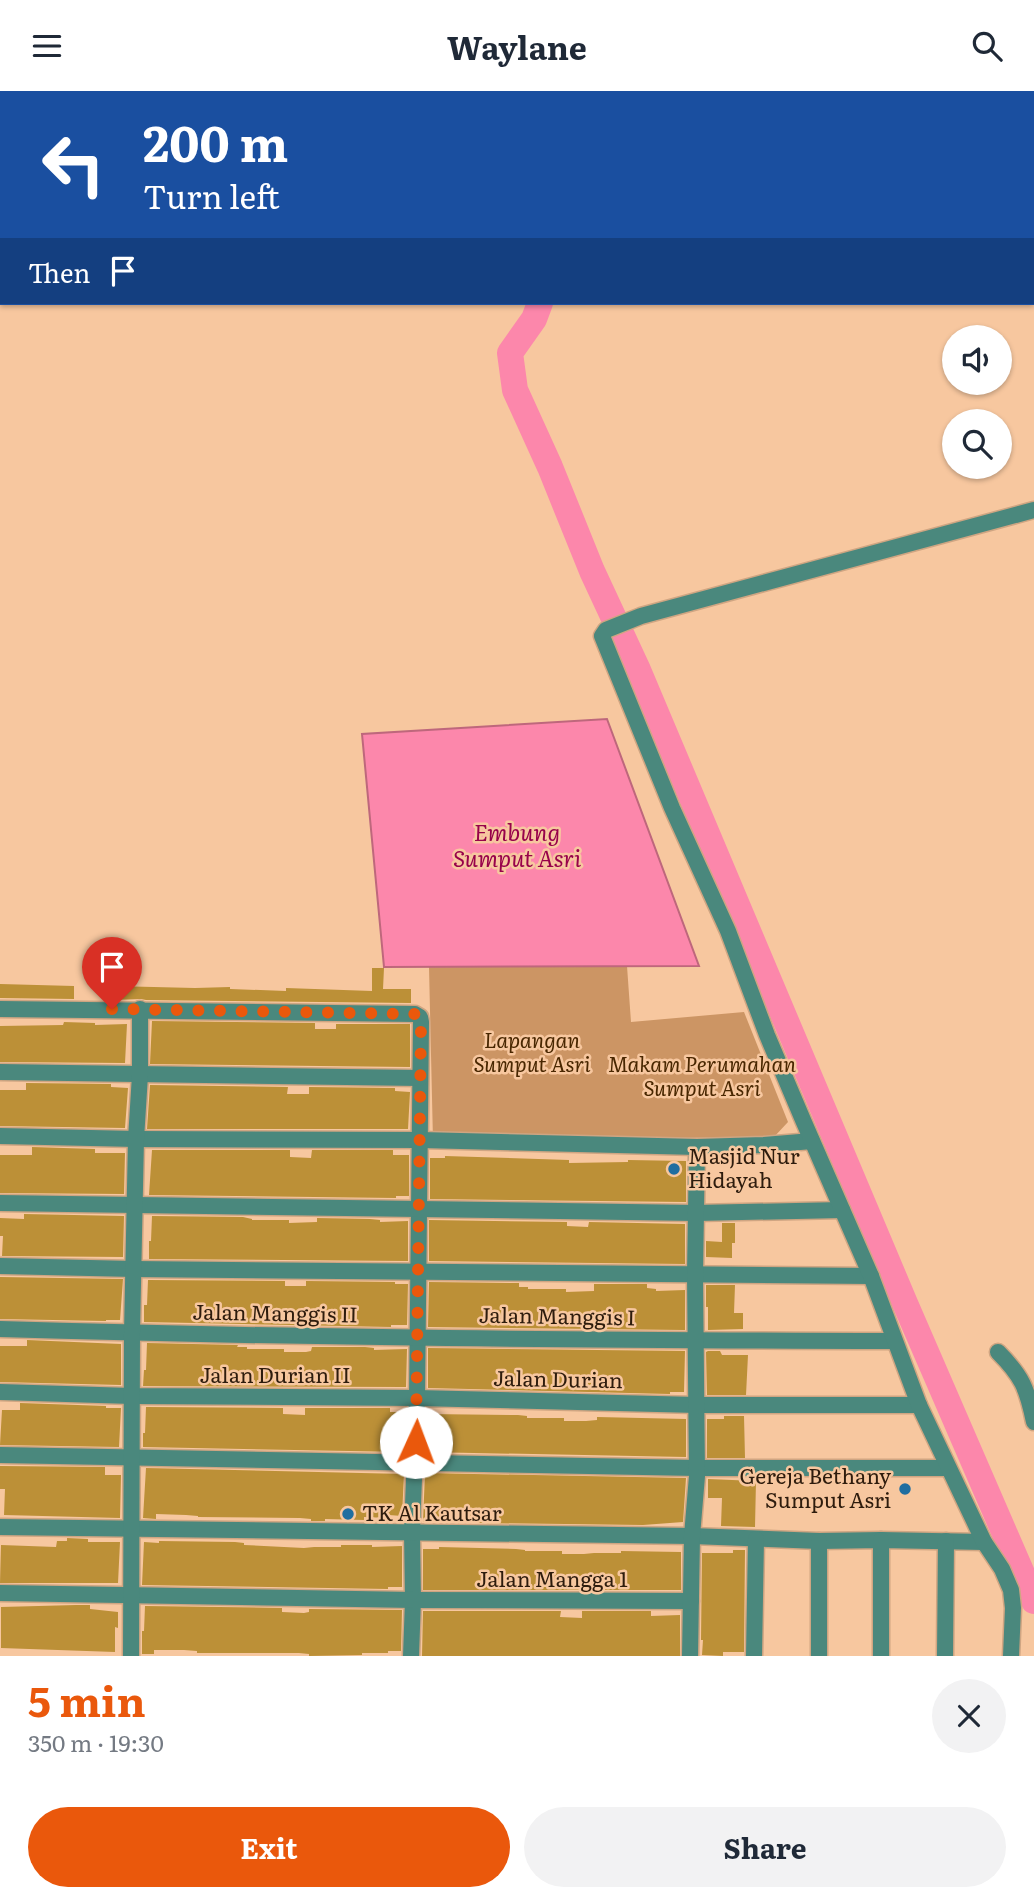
<!DOCTYPE html>
<html lang="en">
<head>
<meta charset="utf-8">
<style>
	:root { --surface:#fff; --page:#f2f2f3; --text:#1f2937; --muted:#747a83; --accent:#ea580c }
	body { margin:0; font-family:Literata,serif; background:var(--page); color:var(--text); height:100vh; display:flex; flex-direction:column; font-size:26px; white-space:nowrap }
	* { box-sizing:border-box; margin:0 }
	p { font-size:23px; color:var(--muted) }
	.icon { flex:none; width:38px; height:38px; fill:none; stroke:currentColor; stroke-width:2; stroke-linecap:round; stroke-linejoin:round }
	.map { position:relative; height:1565px; overflow:hidden }
	.drawer { display:flex; flex-direction:column; background:var(--surface); flex:1 }
	.drawer>* { flex:none }
	.guide { position:absolute; left:0px; top:0px; width:1034px; height:214px; box-shadow:0 2px 5px #0004; background:#1a4fa0; color:#fff; overflow:hidden }
	.controls { position:absolute; left:942px; top:234px; display:grid; gap:14px }
	.controls a { display:grid; place-items:center; width:70px; height:70px; border-radius:50%; background:var(--surface); box-shadow:0 2px 5px #0004; font-size:35px }
	.pin { position:absolute; display:grid; place-items:center; width:60px; height:60px; color:#fff; margin:-72px -30px; border-radius:50% 50% 50% 0; rotate:-45deg; box-shadow:0 0 7px #0007 }
	.pin .icon { rotate:45deg }
	.me { position:absolute; width:77px; margin:-38px; rotate:2deg; stroke-linejoin:round; filter:drop-shadow(0 0 5px #0008) }
	.turn { display:flex; align-items:center; gap:24px; height:147px; padding:0 28px; font-size:32px }
	.turn .icon { width:91px; height:91px; stroke-width:2.5 }
	.turn b { display:block; font-size:49px; line-height:60px }
	.then { display:flex; align-items:center; height:66px; padding:0 28px; background:#0003; gap:14px; font-size:26px }
	.round { display:grid; place-items:center; flex:none; width:74px; height:74px; border-radius:37px; background:var(--page) }
	.headline { display:flex; align-items:center; justify-content:space-between; height:119px; padding:0 28px }
	h1 { font-size:42px; font-weight:700; line-height:52px; color:var(--accent) }
	.primary-button { display:flex; gap:14px; margin-top:auto; padding:14px 28px }
	.primary-button a { flex:1; height:80px; border-radius:42px; background:var(--accent); color:#fff; font-size:28px; font-weight:700; line-height:80px; text-align:center }
	.primary-button a+a { background:var(--page); color:var(--text) }
	header { display:flex; justify-content:space-between; align-items:center; height:91px; padding:0 28px; background:var(--surface); font-size:32px; font-weight:700 }
	.map>svg:first-child { display:block }
	.green { fill:#cc9564 }
	.water { fill:#fc87ab; stroke:#be677c; stroke-width:2 }
	.lines { fill:none; stroke-linecap:round; stroke-linejoin:round }
	.river { stroke:#fc87ab; stroke-width:26 }
	.building { fill:#bc9037 }
	.minor-casing { stroke:#cfa582; stroke-width:19 }
	.minor { stroke:#4a887d; stroke-width:16 }
	.route { stroke:#ea580c; stroke-width:12; stroke-dasharray:0 21.6 }
	.poi-dot { fill:#206ea0; stroke:#f7c79f; stroke-width:2.5 }
	.labels { text-anchor:middle; stroke-width:5; stroke-linejoin:round; paint-order:stroke }
	.park-label { font-size:21px; font-style:italic; fill:#492701; stroke:#f7c79f }
	.poi-label { font-size:21px; fill:#2e1c0d; stroke:#f7c79f; text-anchor:start }
	.street-label { font-size:21px; fill:#2e1c0d; stroke:#f7c79f }
	.water-label { font-size:23px; font-style:italic; fill:#98024b; stroke:#f7c79f }
</style>
</head>
<body>
<header><svg class="icon" aria-label="menu" viewBox="0 0 24 24"><path d="M4 6h16M4 12h16M4 18h16"/></svg>Waylane<svg class="icon" aria-label="search" viewBox="0 0 24 24"><circle cx="10" cy="10" r="6"/><path d="M15 15l6 6"/></svg></header>
<div class="map">
<svg width="1034" height="1565" viewBox="0 0 1034 1565">
	<rect width="100%" height="100%" fill="#f7c79f"/>
	<!-- green -->
	<polygon class="green" points="627,875 631,931 744,921 788,1031 774,1046 433,1050 429,876"/>
	<!-- water -->
	<polygon class="water" points="607,628 699,875 384,876 362,643"/>
	<g class="lines">
		<!-- river -->
		<g class="river">
			<polyline points="574,0 575,2"/>
			<polyline points="540,212 534,228 510,262 515,299 550,376 592,480 638,579 904,1210 1034,1510"/>
		</g>
	</g>
	<!-- building -->
	<g class="building">
		<polygon points="372,877 384,877 383,898 411,898 411,912 146,909 141,908 112,909 112,895 195,897 230,896 230,898 286,900 286,897 372,900"/>
		<polygon points="0,893 74,895 74,908 0,907"/>
		<polygon points="152,930 315,932 315,938 336,938 336,933 410,933 410,976 150,973"/>
		<polygon points="64,931 95,932 95,934 127,933 125,972 0,971 0,935 63,934"/>
		<polygon points="26,992 111,993 111,996 128,997 125,1037 0,1035 0,999 26,999"/>
		<polygon points="150,994 288,996 287,1003 309,1003 309,996 395,997 395,1000 410,1001 408,1038 147,1038"/>
		<polygon points="32,1056 95,1058 95,1062 125,1062 124,1103 0,1102 0,1064 32,1064"/>
		<polygon points="152,1059 290,1059 290,1066 311,1067 312,1059 393,1059 393,1064 409,1064 409,1105 396,1105 396,1107 149,1104"/>
		<polygon points="445,1065 569,1069 569,1072 628,1071 628,1069 686,1070 686,1111 430,1108 430,1067 445,1067"/>
		<polygon points="24,1123 124,1125 123,1166 2,1165 3,1145 0,1145 0,1127 24,1128"/>
		<polygon points="152,1125 243,1126 252,1128 252,1129 289,1129 289,1132 317,1131 317,1127 370,1128 380,1129 380,1131 408,1130 408,1170 149,1168 149,1150 151,1150"/>
		<polygon points="429,1129 567,1131 567,1135 588,1136 589,1131 685,1133 685,1173 429,1170"/>
		<polygon points="722,1132 735,1132 735,1152 732,1152 732,1167 706,1166 706,1150 722,1151"/>
		<polygon points="0,1186 123,1188 120,1229 106,1229 106,1230 0,1228"/>
		<polygon points="148,1189 285,1190 285,1195 306,1195 306,1190 395,1191 395,1193 408,1193 407,1234 391,1234 391,1236 144,1231 144,1214 147,1214"/>
		<polygon points="429,1191 519,1192 519,1196 528,1196 528,1198 566,1198 566,1201 594,1200 594,1193 647,1193 647,1197 656,1198 656,1200 685,1199 685,1239 428,1236"/>
		<polygon points="706,1194 735,1194 734,1222 743,1222 743,1238 708,1239 708,1216 706,1216"/>
		<polygon points="27,1249 121,1253 121,1294 0,1291 0,1255 27,1255"/>
		<polygon points="147,1252 238,1254 237,1256 247,1256 247,1258 284,1258 284,1261 306,1261 311,1260 312,1256 365,1256 374,1257 374,1259 407,1258 406,1296 143,1295 144,1279 146,1279"/>
		<polygon points="428,1257 685,1260 684,1301 670,1301 670,1303 428,1297"/>
		<polygon points="708,1260 720,1260 722,1264 748,1264 746,1304 707,1304 706,1261"/>
		<polygon points="20,1312 106,1315 106,1317 121,1317 119,1356 0,1354 2,1319 20,1319"/>
		<polygon points="146,1316 283,1317 283,1323 305,1324 305,1317 390,1317 390,1321 406,1321 404,1361 143,1356 143,1342 145,1342"/>
		<polygon points="427,1323 518,1324 527,1325 527,1327 564,1327 564,1330 586,1330 597,1329 597,1326 686,1328 686,1366 425,1361"/>
		<polygon points="724,1325 744,1325 745,1367 707,1367 707,1328 724,1328"/>
		<polygon points="0,1375 105,1376 105,1384 121,1384 120,1427 4,1424 5,1398 0,1398"/>
		<polygon points="146,1377 404,1383 402,1425 389,1424 389,1427 364,1426 364,1429 325,1428 325,1430 311,1430 311,1428 300,1427 198,1426 198,1425 186,1424 156,1423 156,1428 143,1427"/>
		<polygon points="425,1382 686,1387 683,1431 643,1434 478,1432 465,1430 423,1431"/>
		<polygon points="708,1388 756,1390 755,1436 721,1435 722,1407 708,1407"/>
		<polygon points="67,1447 88,1448 88,1451 120,1451 118,1492 0,1492 1,1454 56,1456 57,1450 67,1450"/>
		<polygon points="159,1450 235,1451 244,1452 244,1454 304,1457 314,1456 341,1456 341,1454 372,1454 372,1456 402,1455 402,1496 388,1496 388,1498 142,1494 144,1451 159,1452"/>
		<polygon points="439,1456 516,1458 525,1459 525,1460 562,1460 562,1463 584,1463 594,1462 621,1462 621,1460 681,1461 681,1499 423,1499 423,1458 439,1458"/>
		<polygon points="733,1459 745,1459 744,1561 723,1561 723,1565 702,1564 703,1549 701,1549 702,1462 733,1462"/>
		<polygon points="76,1514 90,1514 90,1518 118,1521 118,1537 115,1536 115,1561 1,1557 1,1516"/>
		<polygon points="145,1515 282,1517 282,1521 304,1522 309,1521 309,1518 402,1519 401,1560 388,1560 388,1562 362,1562 362,1564 309,1565 309,1563 299,1562 197,1562 197,1560 184,1559 154,1559 154,1563 142,1563 142,1540 144,1540"/>
		<polygon points="423,1520 561,1520 560,1526 582,1527 582,1520 651,1520 651,1525 680,1524 680,1565 422,1565"/>
	</g>
	<g class="lines">
		<defs>
			<g id="minor">
				<polyline points="0,918 415,923 420,926 421,931 417,1307 412,1441 413,1509 411,1565"/>
				<polyline points="0,981 420,987"/>
				<polyline points="0,1045 136,1048 421,1049 697,1056 764,1054 812,1050"/>
				<polyline points="0,1112 696,1122 842,1119"/>
				<polyline points="0,1175 134,1178 871,1185"/>
				<path d="M0,1238C298,1247 596,1249 894,1250"/>
				<path d="M998,1261C1022,1285 1027,1297 1034,1331"/>
				<polyline points="0,1301 132,1305 417,1307 697,1314 919,1314"/>
				<polyline points="0,1364 697,1377 948,1377"/>
				<polyline points="0,1436 692,1445 819,1450 881,1449 984,1451"/>
				<polyline points="0,1502 413,1509 691,1510"/>
				<polyline points="131,1565 132,1242 136,1048 140,984 140,918"/>
				<polyline points="690,1565 692,1445 697,1385 695,1184 697,1056"/>
				<polyline points="754,1565 756,1448"/>
				<polyline points="819,1565 819,1450"/>
				<polyline points="881,1565 881,1449"/>
				<polyline points="945,1565 946,1450"/>
				<polyline points="1011,1565 1013,1517 1011,1499 1002,1478 984,1451 919,1314 871,1185 803,1029 767,944 728,840 672,717 602,545 606,539 641,525 1034,419"/>
			</g>
		</defs>
		<!-- minor casing -->
		<use href="#minor" class="minor-casing"/>
		<!-- minor -->
		<use href="#minor" class="minor"/>
	</g>
	<g class="lines">
		<!-- route -->
		<polyline class="route" points="112,918 415,923 420,926 421,931 416,1351"/>
	</g>
	<!-- markers -->
	<g class="poi-dot">
		<circle cx="674" cy="1078" r="7"/>
		<circle cx="905" cy="1398" r="7"/>
		<circle cx="348" cy="1423" r="7"/>
	</g>
	<g class="labels">
		<!-- park labels -->
		<g class="park-label">
			<text x="532" y="957">Lapangan<tspan x="532" dy="24">Sumput Asri</tspan></text>
			<text x="702" y="981">Makam Perumahan<tspan x="702" dy="24">Sumput Asri</tspan></text>
		</g>
		<!-- poi labels -->
		<g class="poi-label">
			<text x="688" y="1073">Masjid Nur<tspan x="688" dy="24">Hidayah</tspan></text>
			<text x="891" y="1393" text-anchor="end">Gereja Bethany<tspan x="891" dy="24">Sumput Asri</tspan></text>
			<text x="362" y="1430">TK Al Kautsar</text>
		</g>
		<!-- street labels -->
		<g class="street-label">
			<text transform="translate(275 1223) rotate(1)" y="7">Jalan Manggis II</text>
			<text transform="translate(557 1226) rotate(1)" y="7">Jalan Manggis I</text>
			<text x="275" y="1292">Jalan Durian II</text>
			<text transform="translate(558 1289) rotate(1)" y="7">Jalan Durian</text>
			<text x="552" y="1496">Jalan Mangga 1</text>
		</g>
		<!-- water labels -->
		<g class="water-label">
			<text x="517" y="750">Embung<tspan x="517" dy="26">Sumput Asri</tspan></text>
		</g>
	</g>
</svg>
<div class="controls">
<a><svg class="icon" aria-label="sound" viewBox="0 0 24 24"><path d="M4 9h4l5-4v14l-5-4H4zM17 9q2 3 0 6"/></svg></a>
<a><svg class="icon" aria-label="search" viewBox="0 0 24 24"><circle cx="10" cy="10" r="6"/><path d="M15 15l6 6"/></svg></a>
</div>
<div class="pin" style="left:112px;top:918px;background:#d93025"><svg class="icon" aria-label="arrive" viewBox="0 0 24 24"><path d="M6 21V4h12l-3 4 3 4H6"/></svg></div>
<svg class="me" style="left:416px;top:1351px" viewBox="-20 -20 40 40"><circle r="19" fill="#fff"/><path d="M0-13L10 11 0 6-10 11z" fill="#ea580c"/></svg>
<div class="guide">
<div class="turn"><svg class="icon" aria-label="left" viewBox="0 0 24 24"><path d="M17 20v-9H6M10 6l-5 5 5 5"/></svg><div><b>200 m</b>Turn left</div></div>
<div class="then">Then<svg class="icon" aria-label="arrive" viewBox="0 0 24 24"><path d="M6 21V4h12l-3 4 3 4H6"/></svg></div>
</div>
</div>
<section class="drawer">
<div class="headline"><div><h1>5 min</h1><p>350 m · 19:30</p></div><a class="round"><svg class="icon" aria-label="close" viewBox="0 0 24 24"><path d="M6 6l12 12M18 6L6 18"/></svg></a></div>
<div class="primary-button"><a>Exit</a><a>Share</a></div>
</section>
</body>
</html>
